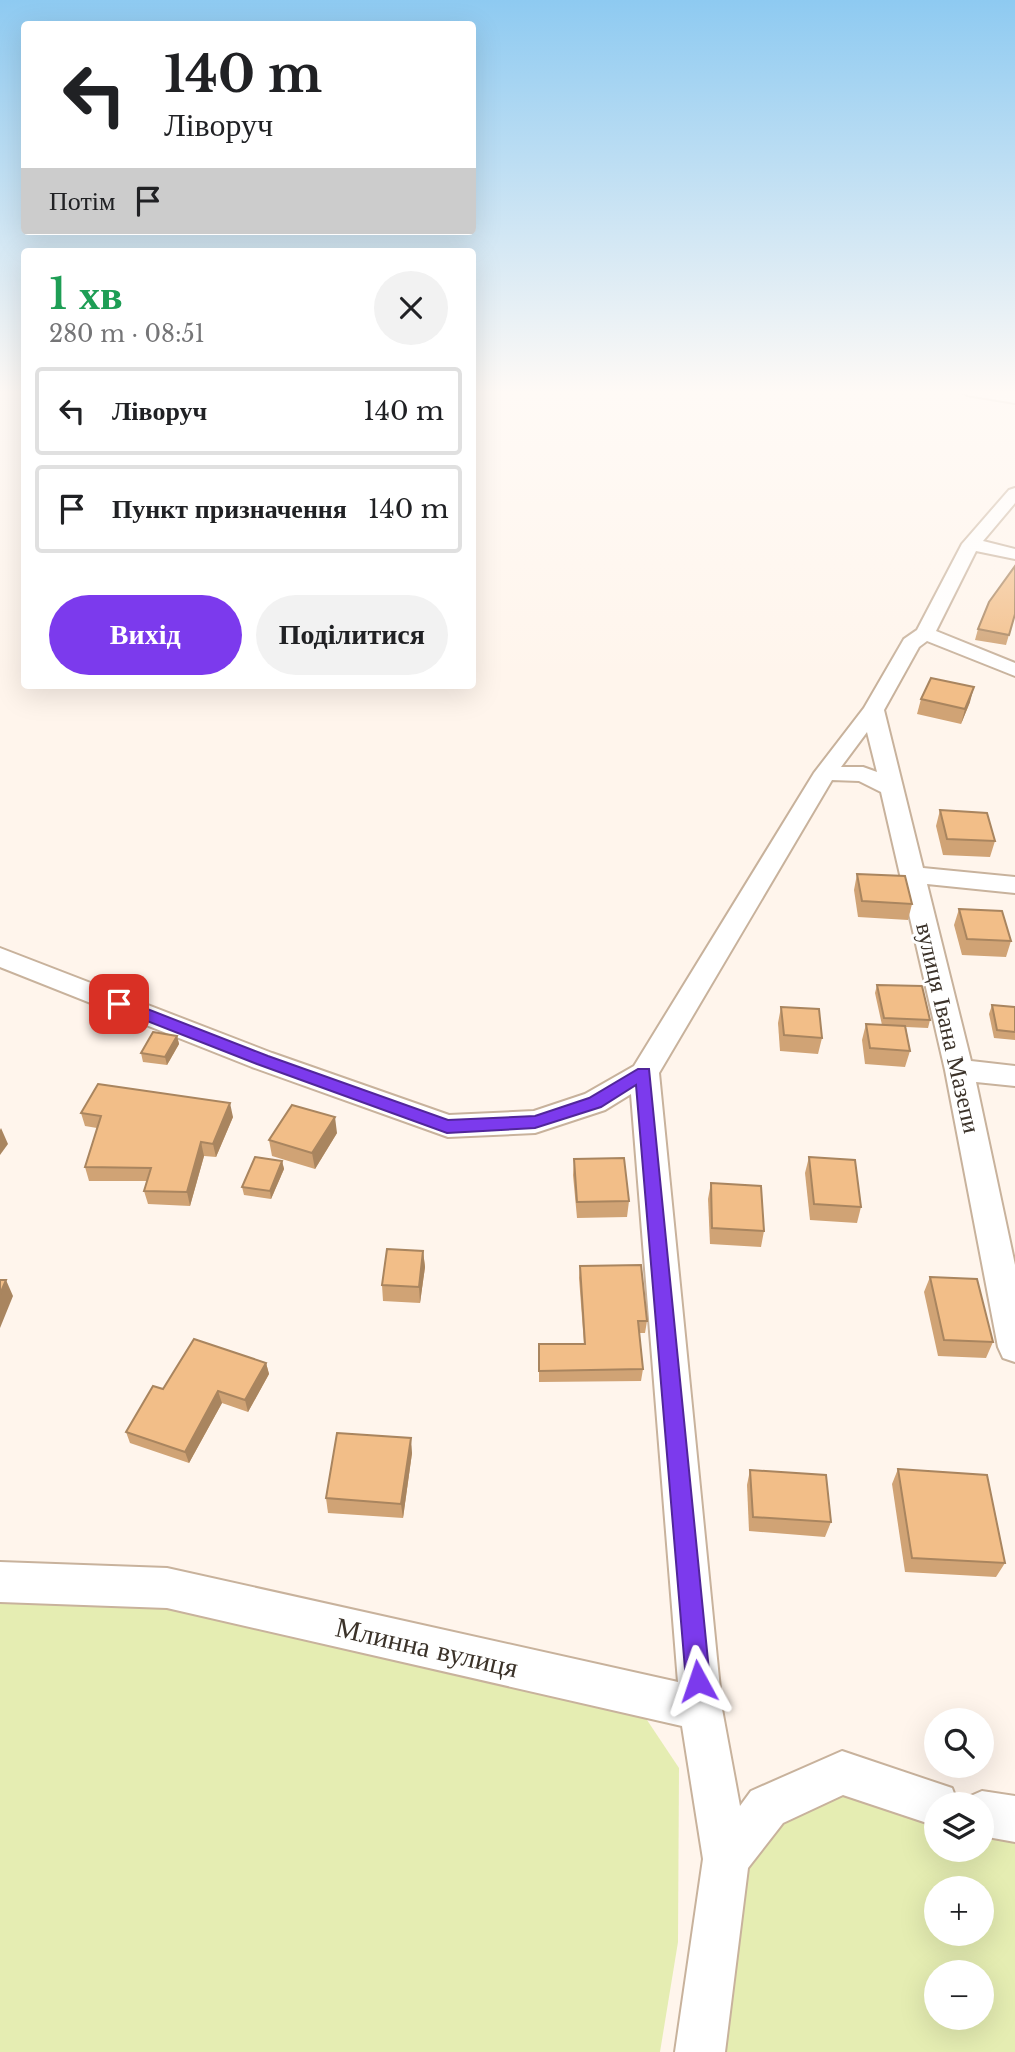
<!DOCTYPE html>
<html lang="uk">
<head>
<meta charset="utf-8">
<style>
	:root { --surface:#fff; --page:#f2f2f2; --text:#202124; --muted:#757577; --line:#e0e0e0; --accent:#7c3aed }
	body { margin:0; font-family:"Libre Baskerville",serif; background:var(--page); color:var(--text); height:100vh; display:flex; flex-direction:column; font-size:26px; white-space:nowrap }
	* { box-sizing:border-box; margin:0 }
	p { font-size:23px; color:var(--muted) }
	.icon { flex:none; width:38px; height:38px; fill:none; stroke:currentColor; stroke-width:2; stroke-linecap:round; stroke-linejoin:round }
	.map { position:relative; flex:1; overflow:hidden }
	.panel { position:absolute; left:21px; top:248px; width:455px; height:441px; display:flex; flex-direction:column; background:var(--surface); border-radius:7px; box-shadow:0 7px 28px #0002 }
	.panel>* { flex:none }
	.top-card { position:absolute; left:21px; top:21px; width:455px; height:214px; border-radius:7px; box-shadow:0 7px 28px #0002; background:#fff; color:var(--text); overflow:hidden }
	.tools { position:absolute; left:924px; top:1708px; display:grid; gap:14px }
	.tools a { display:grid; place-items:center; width:70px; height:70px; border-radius:50%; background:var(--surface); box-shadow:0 7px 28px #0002; font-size:35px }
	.pin { position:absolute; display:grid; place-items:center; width:60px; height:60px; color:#fff; margin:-30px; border-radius:14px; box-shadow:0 4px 10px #0006 }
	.me { position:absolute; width:77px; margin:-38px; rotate:355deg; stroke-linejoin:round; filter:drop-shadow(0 0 5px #0008) }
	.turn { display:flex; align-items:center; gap:24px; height:147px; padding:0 28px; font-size:32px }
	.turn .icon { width:91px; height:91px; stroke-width:2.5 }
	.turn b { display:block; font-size:49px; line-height:60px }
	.then { display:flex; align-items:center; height:66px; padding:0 28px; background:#0003; gap:14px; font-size:26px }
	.round { display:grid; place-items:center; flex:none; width:74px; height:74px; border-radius:37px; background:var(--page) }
	.headline { display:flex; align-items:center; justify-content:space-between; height:119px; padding:0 28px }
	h1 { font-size:42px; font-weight:600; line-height:52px; color:#1e9e55 }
	.action { display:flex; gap:14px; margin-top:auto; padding:14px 28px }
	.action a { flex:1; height:80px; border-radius:42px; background:var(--accent); color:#fff; font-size:28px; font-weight:600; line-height:80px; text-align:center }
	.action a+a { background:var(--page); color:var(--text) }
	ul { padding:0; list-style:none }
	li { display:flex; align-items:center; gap:21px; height:88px; margin:0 14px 10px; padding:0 14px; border:4px solid var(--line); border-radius:7px }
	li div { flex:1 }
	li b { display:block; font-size:26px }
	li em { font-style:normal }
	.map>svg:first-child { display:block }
	.green { fill:#e5edb2; fill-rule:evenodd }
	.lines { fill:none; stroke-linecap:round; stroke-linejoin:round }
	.minor-casing { stroke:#c8b29c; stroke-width:4 }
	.tertiary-casing { stroke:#c8b29c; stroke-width:4 }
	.minor { fill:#fff; fill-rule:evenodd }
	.tertiary { fill:#fff; fill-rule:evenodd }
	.wall { fill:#d0a375 }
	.shaded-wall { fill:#a9855f }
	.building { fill:#f2be88; stroke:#a9855f; stroke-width:2 }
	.route { fill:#7c3aed; stroke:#51269a; stroke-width:2 }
	.labels { text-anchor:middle; stroke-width:6; stroke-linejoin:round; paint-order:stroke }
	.street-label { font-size:24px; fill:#3b3229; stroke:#fff }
	.near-street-label { font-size:28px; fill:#3b3229; stroke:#fff }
</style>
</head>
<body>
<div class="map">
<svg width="1015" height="2052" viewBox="0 0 1015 2052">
	<rect width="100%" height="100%" fill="#fff5ec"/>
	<!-- green -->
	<g class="green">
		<polygon points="0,1599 155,1605 643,1714 679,1768 678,1942 660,2052 0,2052"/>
		<path d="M842,1773L936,1804V1850H982V1814L1015,1819V2052H700L726,1859ZM936,1888H982V1934H936ZM936,1972H982V2018H936Z"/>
	</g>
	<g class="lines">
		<defs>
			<g id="minor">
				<path d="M1015,488V503L983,541L1015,549V559L976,551L936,631L1015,663V676L927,641L919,647L884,710L923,868L1015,877V893L927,884L971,1061L1015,1066V1086L976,1082L1015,1265V1362L1003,1358L998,1347L945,1070L881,792L859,781L832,780L659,1073L722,1709L740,1806L751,1791L842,1751L952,1788L958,1804H936V1826L843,1795L783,1823L748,1868L725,2052H675L703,1859L682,1726L167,1608L0,1602V1562L167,1568L678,1682L631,1094L605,1110L535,1133L448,1137L252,1067L0,967V948L272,1053L449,1115L534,1111L585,1094L634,1066L814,773L864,708L904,639L917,630L962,544L1009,490ZM867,732L877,772L863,767H841Z"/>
				<polygon points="982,1791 1015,1796 1015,1842 982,1836 982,1804 964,1804 966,1798"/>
			</g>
			<polygon id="tertiary" points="959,390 1015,393 1015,403 967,395"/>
		</defs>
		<!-- minor casing -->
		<use href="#minor" class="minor-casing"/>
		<!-- tertiary casing -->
		<use href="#tertiary" class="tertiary-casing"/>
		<!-- minor -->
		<use href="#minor" class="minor"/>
		<!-- tertiary -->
		<use href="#tertiary" class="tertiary"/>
	</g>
	<!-- wall -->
	<g class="wall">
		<polygon points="1015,614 1006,645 975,640 978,629"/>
		<polygon points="921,699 970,702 961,724 917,714"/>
		<polygon points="940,810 995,841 990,857 943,855 936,826"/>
		<polygon points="857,874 912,904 908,920 858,917 854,890"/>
		<polygon points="959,909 1011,941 1006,957 962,955 954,925"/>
		<polygon points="877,985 930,1020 928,1028 906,1027 910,1051 905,1067 865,1064 862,1040 866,1024 882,1025 875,993"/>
		<polygon points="992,1005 1015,1007 1015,1040 994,1038 989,1014"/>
		<polygon points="781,1007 822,1038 818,1054 780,1051 778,1023"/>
		<polygon points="177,1036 179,1044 167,1065 143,1062 141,1053"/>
		<polygon points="81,1113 233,1117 216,1157 204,1156 190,1206 148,1204 144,1191 147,1181 89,1181 85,1167 97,1128 85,1126"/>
		<polygon points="337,1133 315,1169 272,1156 269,1140"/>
		<polygon points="809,1157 861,1207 857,1223 810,1220 805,1173"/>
		<polygon points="574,1159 629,1201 627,1217 577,1218 573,1175"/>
		<polygon points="282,1161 284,1169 271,1199 244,1195 242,1187"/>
		<polygon points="711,1183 764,1231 761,1247 710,1244 708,1199"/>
		<polygon points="423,1251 425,1267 420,1303 383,1301 382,1285"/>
		<polygon points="580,1266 647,1321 645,1333 639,1333 643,1369 641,1381 539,1382 539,1344 584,1344 579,1278"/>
		<polygon points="930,1277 993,1342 986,1358 938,1356 924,1292"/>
		<polygon points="266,1363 269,1374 248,1412 222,1403 189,1463 130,1443 126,1432 163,1389"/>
		<polygon points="412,1453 403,1518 328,1513 326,1498"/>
		<polygon points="898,1469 1005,1563 996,1577 905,1572 892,1484"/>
		<polygon points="750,1470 831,1522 825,1537 749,1531 747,1485"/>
	</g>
	<!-- shaded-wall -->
	<g class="shaded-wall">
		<polygon points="974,687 970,702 961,724 965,709"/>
		<polygon points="177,1036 179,1044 167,1065 165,1057"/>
		<polygon points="230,1103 233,1117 216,1157 213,1144"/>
		<polygon points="335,1117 337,1133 315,1169 312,1153"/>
		<polygon points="1,1128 8,1144 0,1155 0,1130"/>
		<polygon points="201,1142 204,1156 190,1206 187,1192"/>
		<polygon points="282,1161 284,1169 271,1199 270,1191"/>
		<polygon points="423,1251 425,1267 420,1303 419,1287"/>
		<polygon points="6,1280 13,1296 0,1328 0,1294"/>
		<polygon points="266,1363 269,1374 248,1412 245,1400"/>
		<polygon points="218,1391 222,1403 189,1463 185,1452"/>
		<polygon points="411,1438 412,1453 403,1518 401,1504"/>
	</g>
	<!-- building -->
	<g class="building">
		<polygon points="1015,566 1015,614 1009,635 978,629 989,602"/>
		<polygon points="931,678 974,687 965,709 921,699"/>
		<polygon points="940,810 987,813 995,841 947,839"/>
		<polygon points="857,874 905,876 912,904 862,901"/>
		<polygon points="959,909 1002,911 1011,941 967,939"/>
		<polygon points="877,985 922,986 930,1020 884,1018"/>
		<polygon points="992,1005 1015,1007 1015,1032 997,1030"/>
		<polygon points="781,1007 819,1009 822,1038 784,1035"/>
		<polygon points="866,1024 905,1026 910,1051 870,1048"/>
		<polygon points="153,1032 177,1036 165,1057 141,1053"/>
		<polygon points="98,1084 230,1103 213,1144 201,1142 187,1192 144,1191 151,1168 85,1167 101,1116 81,1113"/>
		<polygon points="292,1105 335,1117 312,1153 269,1140"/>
		<polygon points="255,1157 282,1161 270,1191 242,1187"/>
		<polygon points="809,1157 855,1160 861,1207 814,1204"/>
		<polygon points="624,1158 629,1201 577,1202 574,1159"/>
		<polygon points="711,1183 761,1186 764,1231 712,1228"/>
		<polygon points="387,1249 423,1251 419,1287 382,1285"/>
		<polygon points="641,1265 647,1321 638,1321 643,1369 539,1371 539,1344 585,1344 580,1266"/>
		<polygon points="930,1277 977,1279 993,1342 944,1340"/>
		<polygon points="0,1280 6,1280 0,1294"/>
		<polygon points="194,1339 266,1363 245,1400 218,1391 185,1452 126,1432 153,1386 163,1389"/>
		<polygon points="337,1433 411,1438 401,1504 326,1498"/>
		<polygon points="898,1469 987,1475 1005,1563 912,1558"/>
		<polygon points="750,1470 826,1475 831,1522 753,1517"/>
	</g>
	<!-- sky -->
	<linearGradient id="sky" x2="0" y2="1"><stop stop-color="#8ecaf1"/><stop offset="0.58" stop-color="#fffaf6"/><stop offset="1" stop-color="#fffaf6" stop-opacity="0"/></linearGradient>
	<rect width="1015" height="677" fill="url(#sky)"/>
	<!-- route -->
	<polygon class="route" points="119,998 268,1056 448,1120 535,1116 589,1098 638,1069 649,1069 710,1681 707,1690 698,1693 690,1690 686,1681 636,1085 601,1107 535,1128 447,1133 257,1064 114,1008 112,1004 114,1000"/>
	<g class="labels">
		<!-- street labels -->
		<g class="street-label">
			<text transform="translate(948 1028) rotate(77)" y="8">вулиця Івана Мазепи</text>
		</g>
		<!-- near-street labels -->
		<g class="near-street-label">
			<text transform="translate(427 1647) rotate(13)" y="10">Млинна вулиця</text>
		</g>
	</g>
</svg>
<div class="tools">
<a><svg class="icon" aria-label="search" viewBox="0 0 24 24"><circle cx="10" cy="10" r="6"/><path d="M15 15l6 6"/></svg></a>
<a><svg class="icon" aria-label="layers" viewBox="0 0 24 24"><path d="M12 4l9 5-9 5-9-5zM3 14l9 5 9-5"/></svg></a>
<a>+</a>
<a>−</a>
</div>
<div class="pin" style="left:119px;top:1004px;background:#d93025"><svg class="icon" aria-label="arrive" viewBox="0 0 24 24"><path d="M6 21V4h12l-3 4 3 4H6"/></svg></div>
<svg class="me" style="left:698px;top:1681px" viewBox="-20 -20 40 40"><path d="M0-17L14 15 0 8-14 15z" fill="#7c3aed" stroke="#fff" stroke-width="4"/></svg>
<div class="top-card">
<div class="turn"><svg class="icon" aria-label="left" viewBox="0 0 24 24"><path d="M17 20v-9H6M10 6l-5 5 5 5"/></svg><div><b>140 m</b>Ліворуч</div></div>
<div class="then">Потім<svg class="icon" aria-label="arrive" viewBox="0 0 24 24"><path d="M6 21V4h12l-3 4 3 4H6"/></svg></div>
</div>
<section class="panel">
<div class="headline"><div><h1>1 хв</h1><p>280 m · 08:51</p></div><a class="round"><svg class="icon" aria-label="close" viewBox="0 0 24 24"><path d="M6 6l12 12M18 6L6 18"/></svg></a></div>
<ul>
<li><svg class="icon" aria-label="left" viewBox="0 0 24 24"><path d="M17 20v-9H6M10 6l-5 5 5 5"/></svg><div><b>Ліворуч</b></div><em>140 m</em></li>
<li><svg class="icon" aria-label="arrive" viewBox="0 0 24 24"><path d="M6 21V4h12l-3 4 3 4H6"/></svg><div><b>Пункт призначення</b></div><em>140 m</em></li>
</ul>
<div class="action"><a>Вихід</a><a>Поділитися</a></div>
</section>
</div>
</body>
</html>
